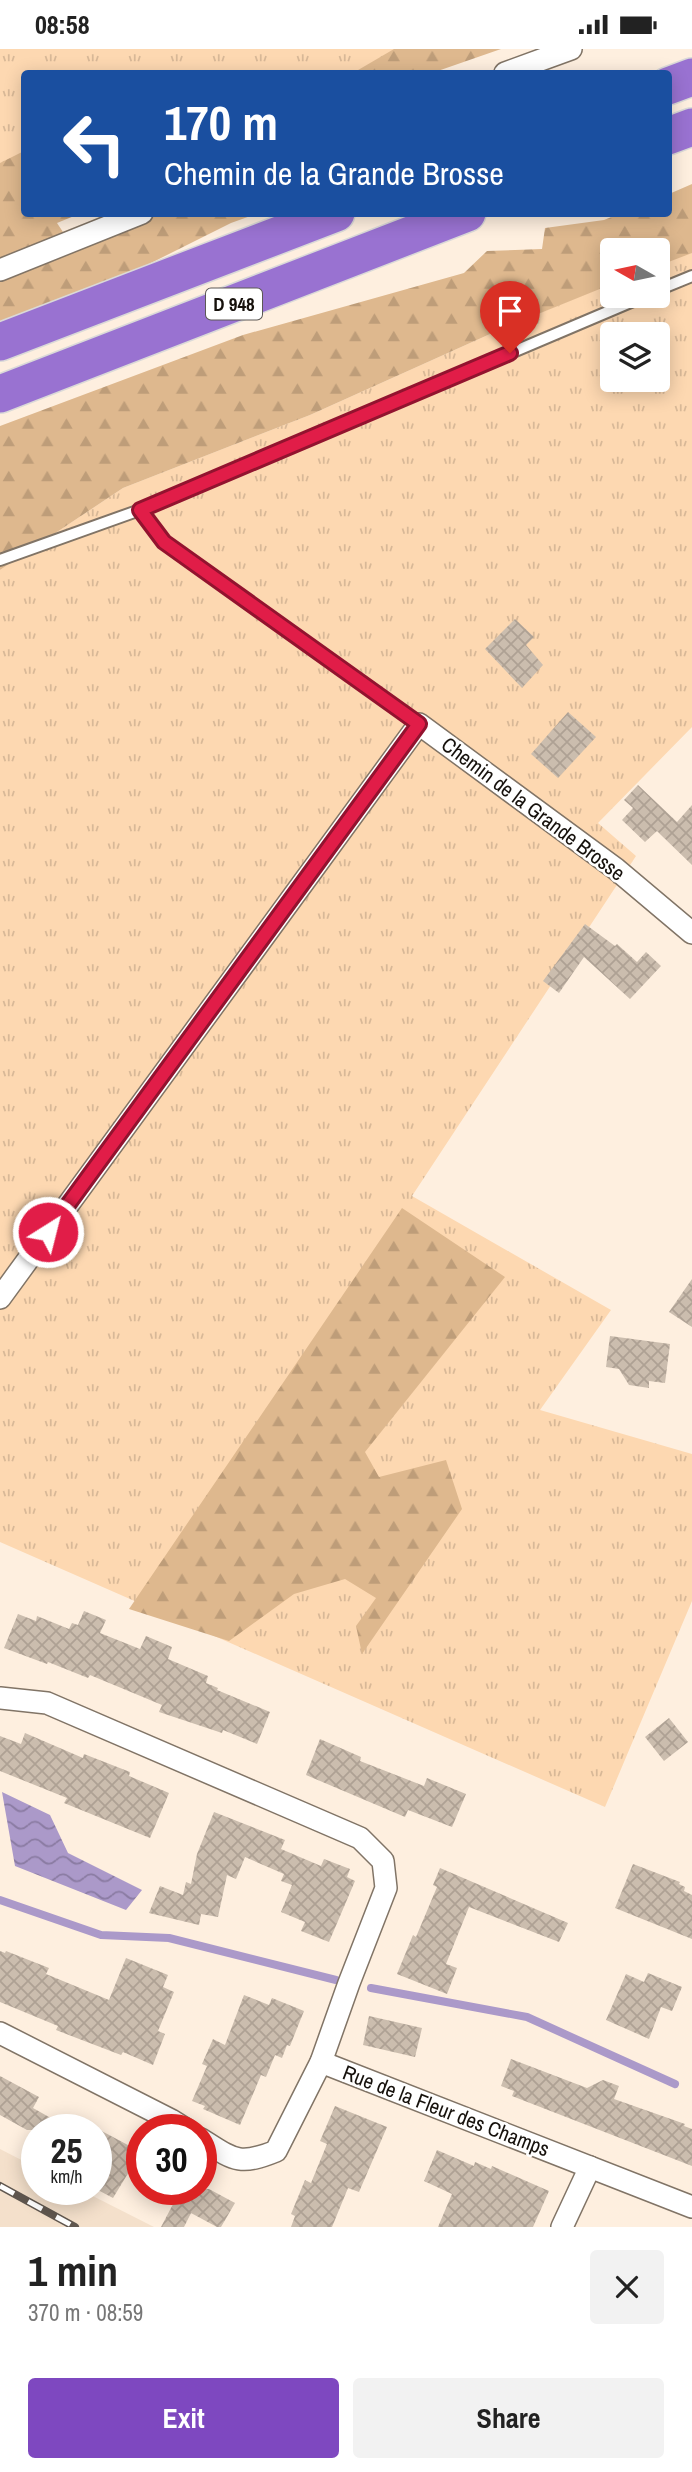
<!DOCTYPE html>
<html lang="en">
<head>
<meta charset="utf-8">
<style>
	:root { --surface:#fff; --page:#f2f2f2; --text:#222; --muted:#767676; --accent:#7e48c0 }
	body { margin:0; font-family:"Archivo Narrow",sans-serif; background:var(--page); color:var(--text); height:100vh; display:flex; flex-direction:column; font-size:26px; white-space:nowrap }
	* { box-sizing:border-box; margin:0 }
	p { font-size:23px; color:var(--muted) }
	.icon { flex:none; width:38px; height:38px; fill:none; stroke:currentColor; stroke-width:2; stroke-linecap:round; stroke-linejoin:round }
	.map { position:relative; height:2178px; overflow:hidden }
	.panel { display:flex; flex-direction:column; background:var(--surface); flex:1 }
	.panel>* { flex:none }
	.guide { position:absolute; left:21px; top:21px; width:651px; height:147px; border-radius:7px; box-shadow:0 4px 18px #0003; background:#1a4fa0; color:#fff; overflow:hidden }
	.needle { width:46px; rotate:279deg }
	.controls { position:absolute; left:600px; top:189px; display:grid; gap:14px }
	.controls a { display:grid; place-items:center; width:70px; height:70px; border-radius:7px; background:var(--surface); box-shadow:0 4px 18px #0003; font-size:35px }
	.speed { position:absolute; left:21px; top:2065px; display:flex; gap:14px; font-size:35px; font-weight:700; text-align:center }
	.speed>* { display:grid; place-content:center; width:91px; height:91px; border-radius:50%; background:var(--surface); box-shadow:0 4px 18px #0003; line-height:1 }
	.speed small { font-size:18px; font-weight:400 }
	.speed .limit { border:10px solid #d22; background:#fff; color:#111 }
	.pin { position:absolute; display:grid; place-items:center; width:60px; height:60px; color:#fff; margin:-72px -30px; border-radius:50% 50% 50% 0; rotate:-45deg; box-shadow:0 0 7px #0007 }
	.pin .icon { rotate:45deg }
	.me { position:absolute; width:77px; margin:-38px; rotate:36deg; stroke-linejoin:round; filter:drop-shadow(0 0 5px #0008) }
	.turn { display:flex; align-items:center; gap:24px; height:147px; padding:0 28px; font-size:32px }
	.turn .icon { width:91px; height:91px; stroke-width:2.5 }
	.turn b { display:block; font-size:49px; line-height:60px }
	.round { display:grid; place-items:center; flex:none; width:74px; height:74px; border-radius:7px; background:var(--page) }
	.headline { display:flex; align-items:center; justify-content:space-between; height:119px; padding:0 28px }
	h1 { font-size:42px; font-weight:700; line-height:52px }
	.button { display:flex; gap:14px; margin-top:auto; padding:14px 28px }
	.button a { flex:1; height:80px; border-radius:7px; background:var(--accent); color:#fff; font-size:28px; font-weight:700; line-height:80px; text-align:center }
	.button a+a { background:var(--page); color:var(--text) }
	.status { display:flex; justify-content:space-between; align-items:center; height:49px; padding:0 35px; background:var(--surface); direction:ltr }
	.status svg { height:19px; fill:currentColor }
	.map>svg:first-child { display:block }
	.built { fill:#f4e0cb }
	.grass { fill:url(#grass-tufts); fill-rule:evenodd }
	.forest { fill:url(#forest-firs) }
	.water { fill:url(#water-waves) }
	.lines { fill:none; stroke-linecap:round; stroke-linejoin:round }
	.stream { stroke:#ab99c9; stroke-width:8 }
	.building { fill:url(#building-cross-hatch) }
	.lane-casing { stroke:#817466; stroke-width:14 }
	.street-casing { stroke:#817466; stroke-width:24 }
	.highway-casing { stroke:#dad9d8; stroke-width:40 }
	.lane { stroke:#fff; stroke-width:10 }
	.street { stroke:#fff; stroke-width:21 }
	.highway { stroke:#9972d1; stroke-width:37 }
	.rail-casing { stroke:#60574f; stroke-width:8 }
	.rail { stroke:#fff; stroke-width:5; stroke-dasharray:16; stroke-linecap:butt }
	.route-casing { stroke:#92132f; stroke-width:18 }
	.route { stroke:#e11d48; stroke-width:12 }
	.labels { text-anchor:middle; stroke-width:5; stroke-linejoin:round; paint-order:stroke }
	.shield { fill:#fff; stroke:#5c5855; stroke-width:2 }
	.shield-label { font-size:19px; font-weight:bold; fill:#16110c }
	.street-label { font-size:21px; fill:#16110c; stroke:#fff }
</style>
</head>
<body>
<div class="status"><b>08:58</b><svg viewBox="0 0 49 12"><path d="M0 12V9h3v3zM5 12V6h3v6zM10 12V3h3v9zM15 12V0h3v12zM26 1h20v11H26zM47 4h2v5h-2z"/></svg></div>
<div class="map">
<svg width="692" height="2178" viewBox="0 0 692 2178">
	<defs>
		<pattern id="grass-tufts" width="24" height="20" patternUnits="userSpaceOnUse" patternTransform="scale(1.75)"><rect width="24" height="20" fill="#fdd8b1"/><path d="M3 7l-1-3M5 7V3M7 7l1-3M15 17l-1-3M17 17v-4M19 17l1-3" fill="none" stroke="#d8b897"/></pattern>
		<pattern id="forest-firs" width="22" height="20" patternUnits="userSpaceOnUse" patternTransform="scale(1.75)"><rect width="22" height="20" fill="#deb88e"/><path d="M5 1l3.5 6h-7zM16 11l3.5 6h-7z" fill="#be9d79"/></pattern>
		<pattern id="water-waves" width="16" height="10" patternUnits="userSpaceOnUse" patternTransform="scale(1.75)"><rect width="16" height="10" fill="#ab99c9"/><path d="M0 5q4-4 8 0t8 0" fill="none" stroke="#8a7ba2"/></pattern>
		<pattern id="building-cross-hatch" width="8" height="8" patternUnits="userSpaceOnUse" patternTransform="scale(1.75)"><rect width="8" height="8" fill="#cbbdae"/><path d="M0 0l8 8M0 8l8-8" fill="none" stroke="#aea194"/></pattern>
	</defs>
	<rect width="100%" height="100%" fill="#feefdf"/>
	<!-- built -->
	<polygon class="built" points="0,2100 37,2119 37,2140 79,2140 154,2178 0,2178"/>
	<!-- grass -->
	<g class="grass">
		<polygon points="0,0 470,0 406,24 24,24 24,164 0,181"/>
		<path d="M692,202V678L598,774L636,807L412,1147L611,1261L540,1361L692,1405V1552L605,1758L0,1493V521L123,439L310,366L499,281L612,234V247H658V216ZM612,285H658V331H612Z"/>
	</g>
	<!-- forest -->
	<g class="forest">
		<polygon points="394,0 501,0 432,24 353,24"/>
		<polygon points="24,102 24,164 79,165 57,174 63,183 119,165 256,165 231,174 147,216 0,276 0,114"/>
		<polygon points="692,135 692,204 658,217 658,201 612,201 612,235 499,281 310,366 123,439 0,521 0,377 243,286 464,224 487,202 542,200 545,179 604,171 619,165 668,164 669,145"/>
		<polygon points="402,1159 505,1228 365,1403 379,1428 446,1411 462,1460 362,1605 356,1577 376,1549 345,1530 294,1545 229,1592 129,1560"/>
	</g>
	<!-- water -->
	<polygon class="water" points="2,1743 50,1766 68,1804 142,1841 126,1861 15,1817"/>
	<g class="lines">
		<!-- stream -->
		<g class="stream">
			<polyline points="0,1851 101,1886 169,1889 336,1931"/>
			<polyline points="371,1939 527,1968 675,2035"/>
		</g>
	</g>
	<!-- building -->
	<g class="building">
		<polygon points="515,570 534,588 526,596 543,616 522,639 485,600"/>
		<polygon points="568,663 596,688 558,729 531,705"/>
		<polygon points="638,736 677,773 692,756 692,816 657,782 645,793 622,771 633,759 624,751"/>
		<polygon points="585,875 615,897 617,895 637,913 646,903 661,917 630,950 584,908 559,944 543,932"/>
		<polygon points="692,1230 692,1278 669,1263"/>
		<polygon points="610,1287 670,1295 665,1334 649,1332 649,1339 629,1336 619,1320 606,1318"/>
		<polygon points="84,1562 106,1571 100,1584 140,1600 146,1587 172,1598 168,1610 208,1627 206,1634 218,1639 217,1641 270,1663 257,1695 223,1681 222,1684 159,1663 162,1656 90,1626 88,1629 48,1613 47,1615 4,1599 18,1565 36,1572 37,1567 69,1580 72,1574 78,1576"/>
		<polygon points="669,1669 688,1693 664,1712 645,1688"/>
		<polygon points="25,1684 83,1709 84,1705 130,1723 129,1727 169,1744 150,1789 64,1754 67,1749 0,1722 0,1687 21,1695"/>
		<polygon points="320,1690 361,1708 360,1712 424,1737 427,1729 466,1745 452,1778 408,1761 405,1768 306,1726"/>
		<polygon points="214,1763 285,1791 281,1800 321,1817 324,1810 350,1820 347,1828 355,1832 329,1893 301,1882 305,1873 281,1863 292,1836 281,1832 284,1825 245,1808 236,1830 227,1826 218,1868 201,1865 199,1876 149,1864 160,1837 183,1846 186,1833 191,1835 197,1805"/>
		<polygon points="633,1815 680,1833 679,1835 685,1838 684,1842 692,1846 692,1890 615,1859"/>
		<polygon points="440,1819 568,1874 559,1893 469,1858 446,1915 457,1919 447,1945 397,1925 413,1886 416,1888 437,1838 433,1836"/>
		<polygon points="0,1902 5,1904 6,1902 49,1919 46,1925 109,1951 126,1909 168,1926 163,1938 174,1943 158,1982 165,1985 153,2016 123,2003 121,2006 74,1988 56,1981 58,1977 0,1953"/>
		<polygon points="648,1924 682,1938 672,1962 661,1958 649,1990 606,1971 626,1925 644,1933"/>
		<polygon points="244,1946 269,1956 272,1949 304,1962 290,1997 287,1996 282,2009 275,2006 266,2028 261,2026 240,2076 203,2060 205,2057 192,2052 207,2017 202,2015 213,1990 225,1996"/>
		<polygon points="369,1967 422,1979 415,2008 363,1996"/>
		<polygon points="511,2010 587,2039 603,2031 619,2037 614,2050 685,2075 684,2077 692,2080 692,2117 512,2047 514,2042 501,2037"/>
		<polygon points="0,2027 39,2048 33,2059 72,2081 27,2081 0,2066"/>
		<polygon points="335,2057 387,2078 359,2143 348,2139 332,2178 291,2178 295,2167 291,2165 305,2131 311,2134 327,2095 320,2092"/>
		<polygon points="96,2079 141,2103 113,2149 96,2140"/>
		<polygon points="437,2101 474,2117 475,2113 491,2120 492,2117 549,2142 533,2178 438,2178 452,2145 424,2132"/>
		<polygon points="181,2140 209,2140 235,2154 221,2178 217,2178 191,2164 184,2178 161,2178"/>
	</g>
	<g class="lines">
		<defs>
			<g id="lane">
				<polyline points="658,241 692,227"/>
				<polyline points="140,461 164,493 419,675"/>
				<polyline points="0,511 140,461 645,247"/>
			</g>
			<g id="street">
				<polyline points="505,24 571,0"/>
				<polyline points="0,221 142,164"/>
				<polyline points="0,1249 419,675 616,820 692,884"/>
				<path d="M0,1649L47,1654L360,1789L383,1812L386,1839L349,1934L321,2013L276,2102C239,2117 234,2111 201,2090"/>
				<polyline points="0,1984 171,2071 187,2081"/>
				<polyline points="321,2013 692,2158"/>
				<polyline points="562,2178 590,2118"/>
			</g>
			<g id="highway">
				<polyline points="668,37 692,28"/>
				<polyline points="668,87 692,78"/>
				<polyline points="0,293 336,164"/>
				<polyline points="0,345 467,164"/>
			</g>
		</defs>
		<!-- lane casing -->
		<use href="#lane" class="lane-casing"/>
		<!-- street casing -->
		<use href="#street" class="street-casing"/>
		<!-- highway casing -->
		<use href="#highway" class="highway-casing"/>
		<!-- lane -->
		<use href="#lane" class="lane"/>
		<!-- street -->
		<use href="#street" class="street"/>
		<!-- highway -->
		<use href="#highway" class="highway"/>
		<defs>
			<polyline id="rail" points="0,2137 75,2178"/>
		</defs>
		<!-- rail casing -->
		<use href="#rail" class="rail-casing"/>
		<!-- rail -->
		<use href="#rail" class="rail"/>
	</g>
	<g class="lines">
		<defs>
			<polyline id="route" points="48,1183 419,675 164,493 140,461 510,304"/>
		</defs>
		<!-- route casing -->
		<use href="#route" class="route-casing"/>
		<!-- route -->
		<use href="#route" class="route"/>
	</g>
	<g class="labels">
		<!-- shield labels -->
		<rect class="shield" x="206" y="239.5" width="56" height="31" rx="5"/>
		<g class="shield-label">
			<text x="234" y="262">D 948</text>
		</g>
		<!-- street labels -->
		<g class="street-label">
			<text transform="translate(533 760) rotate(37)" y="7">Chemin de la Grande Brosse</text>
			<text transform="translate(446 2062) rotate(21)" y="7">Rue de la Fleur des Champs</text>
		</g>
	</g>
</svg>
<div class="controls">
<a><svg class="needle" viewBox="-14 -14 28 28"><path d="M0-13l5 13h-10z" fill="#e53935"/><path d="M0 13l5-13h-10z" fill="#767676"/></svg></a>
<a><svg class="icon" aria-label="layers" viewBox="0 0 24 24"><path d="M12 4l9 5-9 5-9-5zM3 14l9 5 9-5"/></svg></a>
</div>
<div class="speed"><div>25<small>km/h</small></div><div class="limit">30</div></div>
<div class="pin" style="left:510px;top:304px;background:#d93025"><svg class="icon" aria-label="arrive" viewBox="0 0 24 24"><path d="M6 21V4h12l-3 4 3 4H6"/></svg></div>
<svg class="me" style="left:48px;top:1183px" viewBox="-20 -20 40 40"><circle r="17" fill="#e11d48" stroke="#fff" stroke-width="3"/><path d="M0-11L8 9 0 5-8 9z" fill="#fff"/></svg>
<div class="guide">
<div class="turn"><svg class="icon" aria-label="left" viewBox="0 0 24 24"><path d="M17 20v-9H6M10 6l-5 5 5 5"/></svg><div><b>170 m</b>Chemin de la Grande Brosse</div></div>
</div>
</div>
<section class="panel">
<div class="headline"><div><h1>1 min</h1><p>370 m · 08:59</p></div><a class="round"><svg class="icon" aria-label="close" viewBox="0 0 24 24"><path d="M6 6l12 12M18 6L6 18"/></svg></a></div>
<div class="button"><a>Exit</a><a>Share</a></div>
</section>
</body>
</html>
